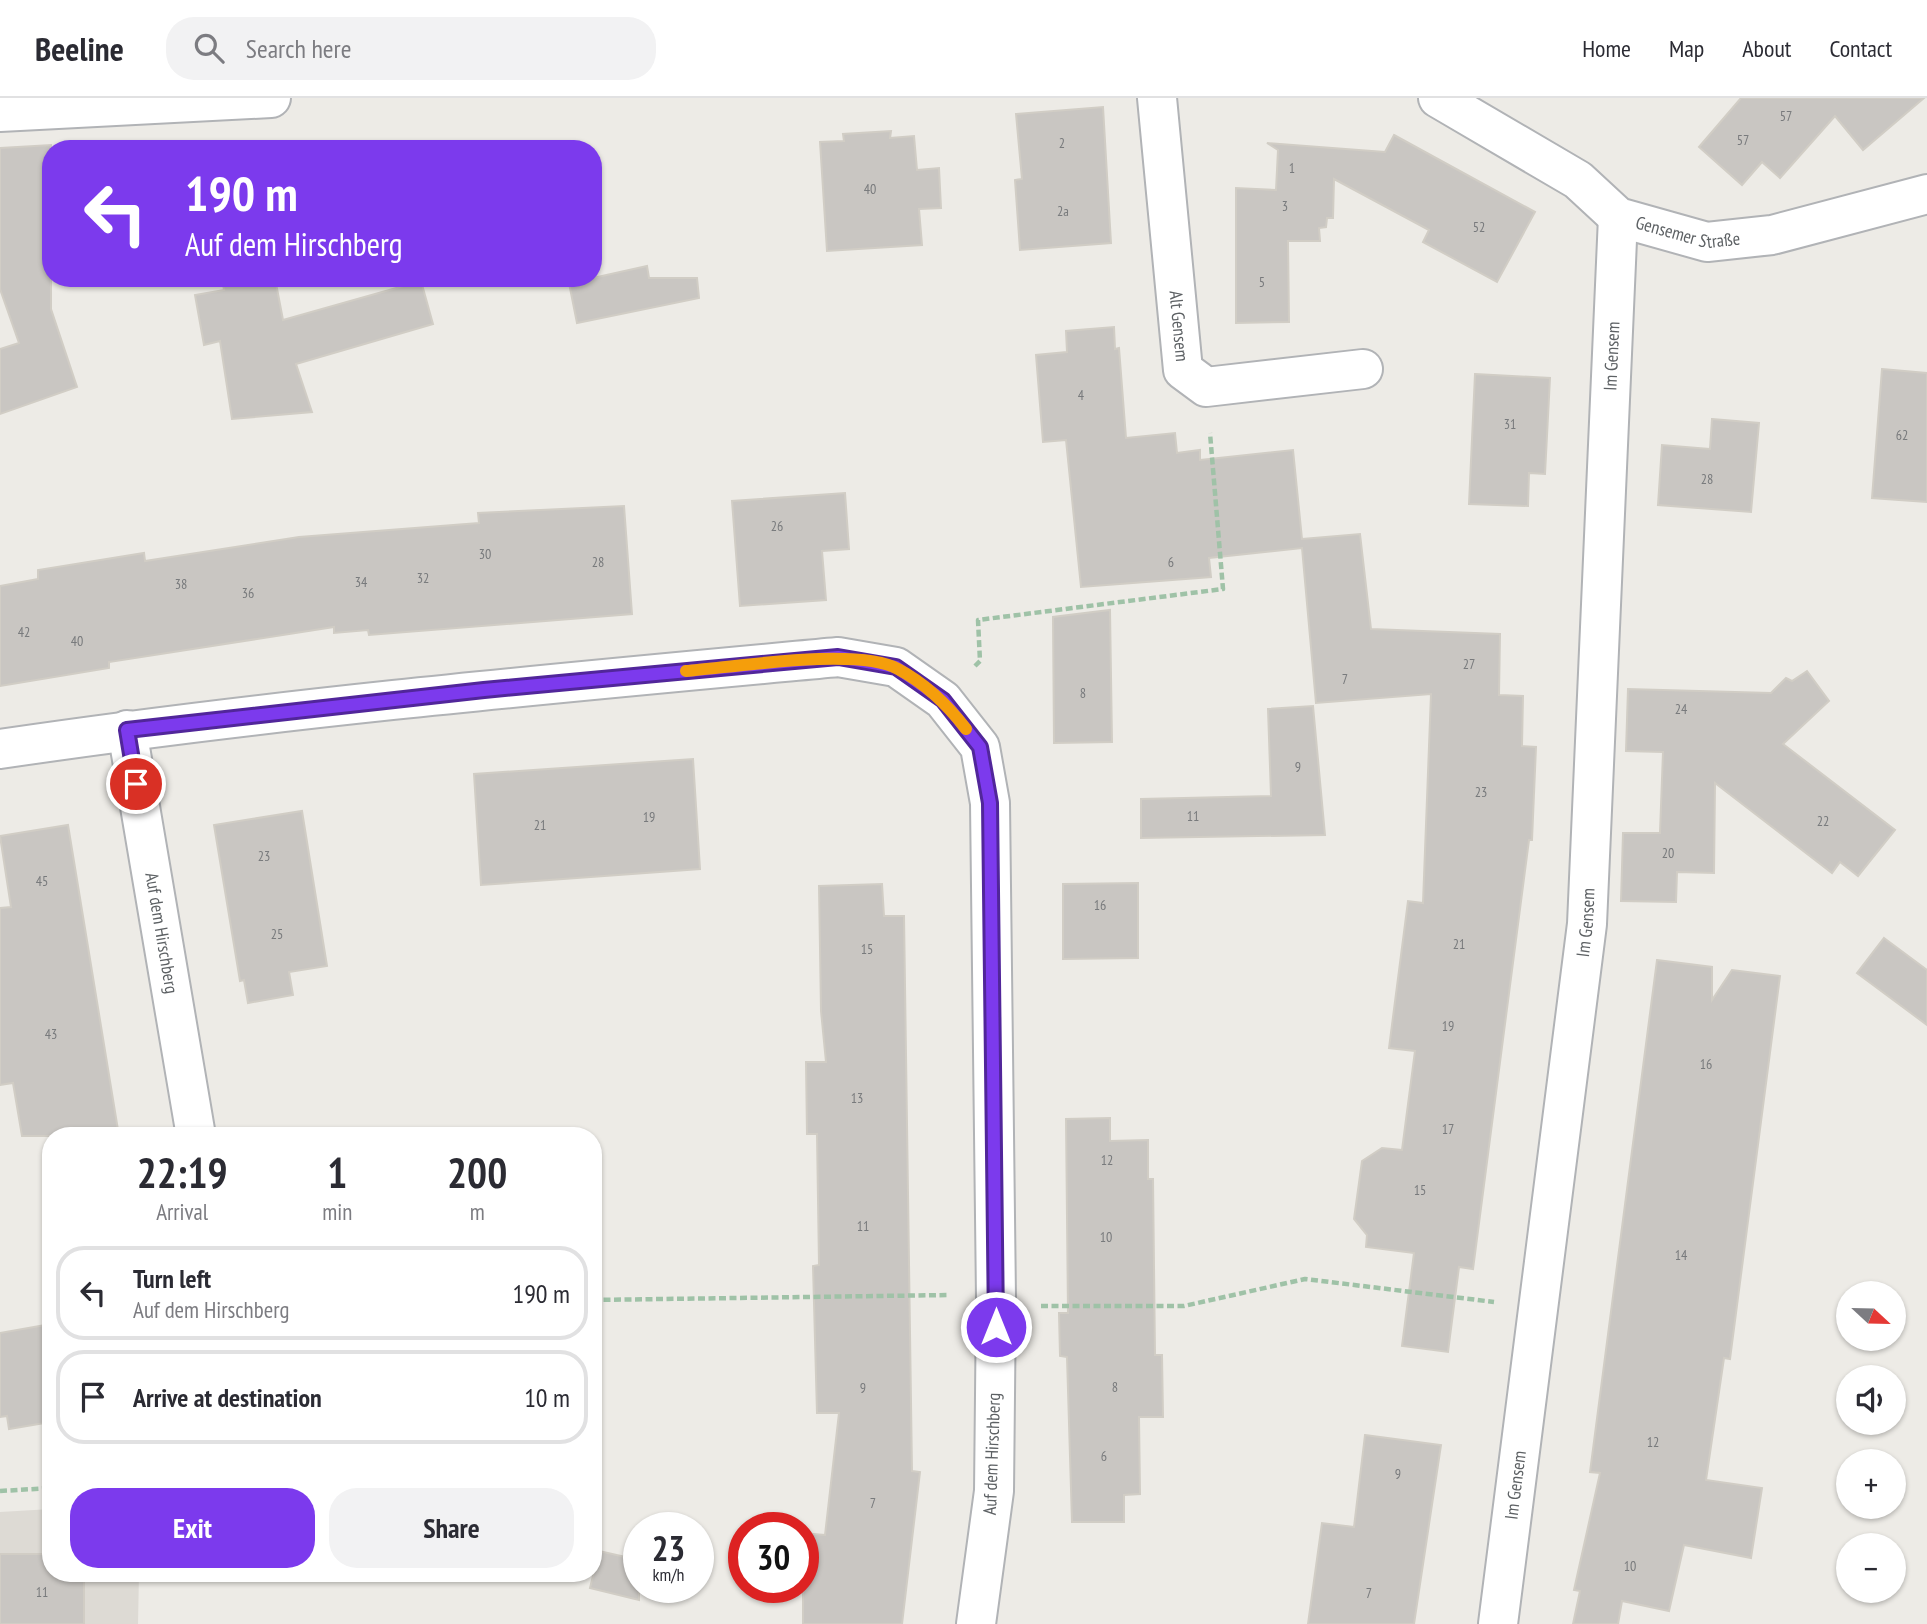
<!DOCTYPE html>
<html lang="en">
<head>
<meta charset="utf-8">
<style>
	:root { --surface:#fff; --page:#f2f2f3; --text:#2b2b33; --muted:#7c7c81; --line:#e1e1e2; --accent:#7c3aed }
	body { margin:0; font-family:"PT Sans Narrow",sans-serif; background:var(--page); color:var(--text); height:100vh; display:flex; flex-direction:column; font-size:26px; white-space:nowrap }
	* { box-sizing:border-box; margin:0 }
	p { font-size:23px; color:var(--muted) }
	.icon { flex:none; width:38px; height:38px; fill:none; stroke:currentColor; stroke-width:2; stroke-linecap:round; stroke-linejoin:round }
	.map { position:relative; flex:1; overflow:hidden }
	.sheet { position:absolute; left:42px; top:1029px; width:560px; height:455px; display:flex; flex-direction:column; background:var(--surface); border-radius:28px; box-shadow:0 2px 5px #0004 }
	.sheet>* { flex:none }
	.top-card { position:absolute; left:42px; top:42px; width:560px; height:147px; border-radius:28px; box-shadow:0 2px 5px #0004; background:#7c3aed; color:#fff; overflow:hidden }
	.needle { width:46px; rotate:112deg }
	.controls { position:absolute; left:1836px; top:1183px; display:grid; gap:14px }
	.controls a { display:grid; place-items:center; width:70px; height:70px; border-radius:50%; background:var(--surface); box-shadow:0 2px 5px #0004; font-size:35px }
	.speed { position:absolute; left:623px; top:1414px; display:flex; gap:14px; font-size:35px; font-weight:700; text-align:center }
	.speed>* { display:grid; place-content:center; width:91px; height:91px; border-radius:50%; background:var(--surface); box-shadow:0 2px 5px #0004; line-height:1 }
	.speed small { font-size:18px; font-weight:400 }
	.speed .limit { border:10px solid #d22; background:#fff; color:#111 }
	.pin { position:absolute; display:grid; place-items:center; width:60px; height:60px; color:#fff; margin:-30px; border:4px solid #fff; border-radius:50%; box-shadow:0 2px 7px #0007 }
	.me { position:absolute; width:77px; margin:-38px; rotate:0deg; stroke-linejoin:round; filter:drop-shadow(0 0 5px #0008) }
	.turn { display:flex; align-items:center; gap:24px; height:147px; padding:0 28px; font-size:32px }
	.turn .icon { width:91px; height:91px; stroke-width:2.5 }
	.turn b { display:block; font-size:49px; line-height:60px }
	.eta { display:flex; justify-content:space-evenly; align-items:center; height:119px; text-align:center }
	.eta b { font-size:42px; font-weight:700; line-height:49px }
	.cta { display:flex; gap:14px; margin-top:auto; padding:14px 28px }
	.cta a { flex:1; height:80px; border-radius:28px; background:var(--accent); color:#fff; font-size:28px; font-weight:700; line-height:80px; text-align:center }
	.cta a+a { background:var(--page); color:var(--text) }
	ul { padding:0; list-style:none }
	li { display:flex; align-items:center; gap:21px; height:94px; margin:0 14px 10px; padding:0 14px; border:4px solid var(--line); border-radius:28px }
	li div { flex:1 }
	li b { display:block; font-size:26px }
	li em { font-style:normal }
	header { display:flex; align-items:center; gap:42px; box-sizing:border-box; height:98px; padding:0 35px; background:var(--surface); border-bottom:2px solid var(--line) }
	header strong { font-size:33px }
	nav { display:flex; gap:38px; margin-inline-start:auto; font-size:24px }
	.search { width:490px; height:63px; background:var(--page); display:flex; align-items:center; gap:18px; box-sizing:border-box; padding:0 24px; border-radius:28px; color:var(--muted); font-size:26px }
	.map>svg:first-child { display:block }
	.education { fill:#dddad4 }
	.building { fill:#c9c6c2; stroke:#d1cdc5; stroke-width:2 }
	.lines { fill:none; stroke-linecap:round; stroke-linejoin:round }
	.minor-casing { stroke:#b1b3b6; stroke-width:42 }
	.path { stroke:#9fc2a7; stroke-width:4.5; stroke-dasharray:7 3.5; stroke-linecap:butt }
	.minor { stroke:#fff; stroke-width:38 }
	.route-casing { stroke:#51269a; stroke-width:18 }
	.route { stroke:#7c3aed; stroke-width:12 }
	.slow { stroke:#f59e0b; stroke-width:12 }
	.labels { text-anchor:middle; stroke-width:5; stroke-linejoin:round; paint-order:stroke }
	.number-label { font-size:14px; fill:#787a7c }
	.street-label { font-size:18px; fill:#5d6164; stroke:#fff }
</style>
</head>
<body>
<header>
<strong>Beeline</strong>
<div class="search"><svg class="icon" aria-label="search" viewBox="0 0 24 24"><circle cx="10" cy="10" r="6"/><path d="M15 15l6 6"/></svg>Search here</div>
<nav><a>Home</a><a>Map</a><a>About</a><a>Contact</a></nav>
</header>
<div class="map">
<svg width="1927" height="1526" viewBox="0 0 1927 1526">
	<rect width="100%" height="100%" fill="#edebe6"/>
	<!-- education -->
	<polygon class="education" points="51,1411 51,1475 139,1475 138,1526 0,1526 0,1414"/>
	<!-- building -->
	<g class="building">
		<polygon points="1741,0 1924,0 1863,52 1835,18 1780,80 1762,64 1742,87 1699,49"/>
		<polygon points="1103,9 1111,145 1020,152 1015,82 1022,81 1016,16"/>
		<polygon points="891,33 890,40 914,38 917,72 939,70 941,110 919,111 922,147 827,153 820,44 844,43 843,36"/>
		<polygon points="1394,37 1535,114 1497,184 1423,144 1429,132 1334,81 1333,120 1327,120 1326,129 1319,130 1320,143 1288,143 1289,224 1236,225 1236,90 1276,92 1278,52 1267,45 1385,54"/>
		<polygon points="51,47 51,211 77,289 0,316 0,251 19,245 0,191 0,50"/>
		<polygon points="647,168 649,180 697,180 699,200 577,225 568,180 593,180"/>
		<polygon points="222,180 275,180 283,222 421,183 433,226 296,266 312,314 232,321 220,243 204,247 195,197 224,192"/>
		<polygon points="1114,229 1115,251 1119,250 1126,340 1175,335 1177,355 1200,352 1200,362 1293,352 1302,441 1360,436 1371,531 1500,536 1499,597 1523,598 1522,648 1536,649 1532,742 1529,742 1473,1171 1459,1169 1448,1254 1402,1248 1414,1155 1366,1149 1367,1137 1354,1121 1362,1063 1382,1050 1402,1052 1415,953 1389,950 1408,803 1423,805 1431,596 1316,605 1302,450 1209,460 1211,479 1081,489 1066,342 1043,344 1036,257 1067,254 1066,233"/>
		<polygon points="1882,271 1927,275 1927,404 1872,400"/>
		<polygon points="1475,276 1550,280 1545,376 1529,375 1528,408 1469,406"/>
		<polygon points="1712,321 1759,325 1751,414 1658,407 1662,347 1710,351"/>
		<polygon points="845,395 849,451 822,453 826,502 740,508 732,403"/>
		<polygon points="624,408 632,516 369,537 368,532 334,535 334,529 109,564 109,570 0,588 0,488 38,481 38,472 144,455 145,463 299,439 479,425 478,415"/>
		<polygon points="1110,512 1112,644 1054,645 1053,519"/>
		<polygon points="1807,573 1829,603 1783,646 1895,732 1858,778 1840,764 1832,775 1715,685 1714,775 1677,774 1676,804 1621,803 1623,735 1660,735 1663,654 1626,653 1628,591 1771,595 1786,580 1792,583"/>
		<polygon points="1313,608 1325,737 1141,740 1141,701 1271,698 1268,611"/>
		<polygon points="693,661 700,771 481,787 474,676"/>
		<polygon points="302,713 327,868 289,874 293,897 248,905 244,882 240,883 214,727"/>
		<polygon points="68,727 90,861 119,1038 22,1038 13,985 0,987 0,810 11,809 0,738"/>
		<polygon points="1138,785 1138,860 1063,861 1063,786"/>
		<polygon points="882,786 884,818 904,818 912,1373 920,1374 902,1526 803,1526 803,1435 825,1437 839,1315 817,1315 813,1168 819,1167 817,1036 807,1036 806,964 826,964 821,913 819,788"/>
		<polygon points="1884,840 1927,872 1927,927 1857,875"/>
		<polygon points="1657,862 1712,869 1712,902 1732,872 1780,878 1730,1261 1724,1260 1706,1382 1762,1390 1751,1460 1684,1447 1669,1513 1622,1503 1618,1526 1573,1526 1580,1493 1574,1492 1600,1375 1590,1374"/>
		<polygon points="1110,1020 1110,1043 1148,1042 1148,1081 1153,1081 1155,1257 1162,1257 1163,1319 1139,1319 1140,1396 1124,1397 1124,1424 1072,1424 1067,1259 1060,1258 1059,1215 1068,1215 1066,1021"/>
		<polygon points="51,1226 51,1324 9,1331 7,1318 0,1319 0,1235"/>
		<polygon points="1365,1337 1441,1347 1414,1526 1308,1526 1322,1425 1354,1429"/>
		<polygon points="599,1453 639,1462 639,1502 590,1490"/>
		<polygon points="0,1456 51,1456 51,1475 84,1475 84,1526 0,1526"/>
	</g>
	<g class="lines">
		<defs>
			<g id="minor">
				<path id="s1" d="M1157,0L1183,272L1206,289L1363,271"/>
				<path id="s2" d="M1438,0L1578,82L1618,119L1707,144L1772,137L1927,96"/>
				<polyline points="0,14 271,0"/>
				<path id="s3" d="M127,632L196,1038"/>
				<path d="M0,651C278,610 558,585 838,559L896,569L943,602L980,649L990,705L996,1201L994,1393L976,1526"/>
				<path id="s4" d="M1498,1526L1587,826L1618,119"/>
			</g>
		</defs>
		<!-- minor casing -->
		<use href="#minor" class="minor-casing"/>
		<!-- path -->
		<g class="path">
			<polyline points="975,568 980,563 978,522 1223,491 1210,335"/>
			<polyline points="593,1202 949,1197"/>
			<polyline points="1041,1208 1184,1208 1305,1181 1494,1204"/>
			<polyline points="0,1393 51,1390"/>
		</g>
		<!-- minor -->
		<use href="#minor" class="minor"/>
	</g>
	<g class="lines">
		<defs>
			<polyline id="route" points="136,686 127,632 484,592 838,559 896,569 943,602 980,649 990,705 996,1229"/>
		</defs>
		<!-- route casing -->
		<use href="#route" class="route-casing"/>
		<!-- route -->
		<use href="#route" class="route"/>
		<!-- slow -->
		<path class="slow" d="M686,573C735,569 858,549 898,571C926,586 947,606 966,631"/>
	</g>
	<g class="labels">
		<!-- number labels -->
		<g class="number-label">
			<text x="1786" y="23">57</text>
			<text x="1743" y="47">57</text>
			<text x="1062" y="50">2</text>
			<text x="1292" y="75">1</text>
			<text x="870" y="96">40</text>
			<text x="1285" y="113">3</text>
			<text x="1063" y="118">2a</text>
			<text x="1479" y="134">52</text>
			<text x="1262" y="189">5</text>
			<text x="1081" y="302">4</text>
			<text x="1510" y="331">31</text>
			<text x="1902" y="342">62</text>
			<text x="1707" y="386">28</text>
			<text x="777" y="433">26</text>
			<text x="485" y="461">30</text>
			<text x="598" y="469">28</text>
			<text x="1171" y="469">6</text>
			<text x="423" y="485">32</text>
			<text x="361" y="489">34</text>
			<text x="181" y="491">38</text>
			<text x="248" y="500">36</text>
			<text x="24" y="539">42</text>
			<text x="77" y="548">40</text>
			<text x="1469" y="571">27</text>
			<text x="1345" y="586">7</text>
			<text x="1083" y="600">8</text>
			<text x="1681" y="616">24</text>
			<text x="1298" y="674">9</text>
			<text x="1481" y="699">23</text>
			<text x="1193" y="723">11</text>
			<text x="649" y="724">19</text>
			<text x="1823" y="728">22</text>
			<text x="540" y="732">21</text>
			<text x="1668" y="760">20</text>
			<text x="264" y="763">23</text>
			<text x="42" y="788">45</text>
			<text x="1100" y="812">16</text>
			<text x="277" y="841">25</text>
			<text x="1459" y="851">21</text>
			<text x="867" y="856">15</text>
			<text x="1448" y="933">19</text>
			<text x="51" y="941">43</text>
			<text x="1706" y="971">16</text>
			<text x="857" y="1005">13</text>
			<text x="1448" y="1036">17</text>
			<text x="1107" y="1067">12</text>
			<text x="1420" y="1097">15</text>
			<text x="863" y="1133">11</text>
			<text x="1106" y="1144">10</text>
			<text x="1681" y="1162">14</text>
			<text x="1115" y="1294">8</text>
			<text x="863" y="1295">9</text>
			<text x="1653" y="1349">12</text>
			<text x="1104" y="1363">6</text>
			<text x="1398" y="1381">9</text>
			<text x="873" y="1410">7</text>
			<text x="1630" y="1473">10</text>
			<text x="42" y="1499">11</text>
			<text x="1369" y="1500">7</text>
		</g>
		<!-- street labels -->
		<g class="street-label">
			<text dy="6" stroke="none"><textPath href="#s2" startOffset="289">Gensemer Straße</textPath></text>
			<text dy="6" stroke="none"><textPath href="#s1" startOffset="229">Alt Gensem</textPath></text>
			<text dy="6" stroke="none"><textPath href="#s4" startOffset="1274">Im Gensem</textPath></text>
			<text dy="6" stroke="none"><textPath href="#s4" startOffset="707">Im Gensem</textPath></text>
			<text dy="6" stroke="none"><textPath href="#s3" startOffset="206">Auf dem Hirschberg</textPath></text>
			<text transform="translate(992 1356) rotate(-88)" y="6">Auf dem Hirschberg</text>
			<text dy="6" stroke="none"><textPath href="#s4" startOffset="140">Im Gensem</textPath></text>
		</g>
	</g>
</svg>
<div class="controls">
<a><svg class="needle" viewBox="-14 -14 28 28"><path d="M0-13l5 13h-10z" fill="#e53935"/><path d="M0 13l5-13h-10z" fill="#7c7c81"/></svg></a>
<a><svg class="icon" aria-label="sound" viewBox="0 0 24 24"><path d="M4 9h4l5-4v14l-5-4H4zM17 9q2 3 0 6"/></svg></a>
<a>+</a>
<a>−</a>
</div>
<div class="speed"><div>23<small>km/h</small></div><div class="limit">30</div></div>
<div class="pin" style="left:136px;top:686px;background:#d93025"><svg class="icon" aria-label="arrive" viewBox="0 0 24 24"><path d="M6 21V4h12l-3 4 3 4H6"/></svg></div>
<svg class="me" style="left:996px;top:1229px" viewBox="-20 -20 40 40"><circle r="17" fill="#7c3aed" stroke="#fff" stroke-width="3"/><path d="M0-11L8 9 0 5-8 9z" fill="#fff"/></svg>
<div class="top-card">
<div class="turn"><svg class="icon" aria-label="left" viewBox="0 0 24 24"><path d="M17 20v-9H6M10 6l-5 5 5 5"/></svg><div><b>190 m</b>Auf dem Hirschberg</div></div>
</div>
<section class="sheet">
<div class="eta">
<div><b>22:19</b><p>Arrival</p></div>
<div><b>1</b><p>min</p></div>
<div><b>200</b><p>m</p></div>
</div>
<ul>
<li><svg class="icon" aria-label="left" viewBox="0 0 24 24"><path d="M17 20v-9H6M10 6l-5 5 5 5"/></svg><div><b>Turn left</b><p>Auf dem Hirschberg</p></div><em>190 m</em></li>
<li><svg class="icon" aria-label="arrive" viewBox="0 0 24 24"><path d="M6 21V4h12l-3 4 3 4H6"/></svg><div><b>Arrive at destination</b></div><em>10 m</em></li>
</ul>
<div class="cta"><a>Exit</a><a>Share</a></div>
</section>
</div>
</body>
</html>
